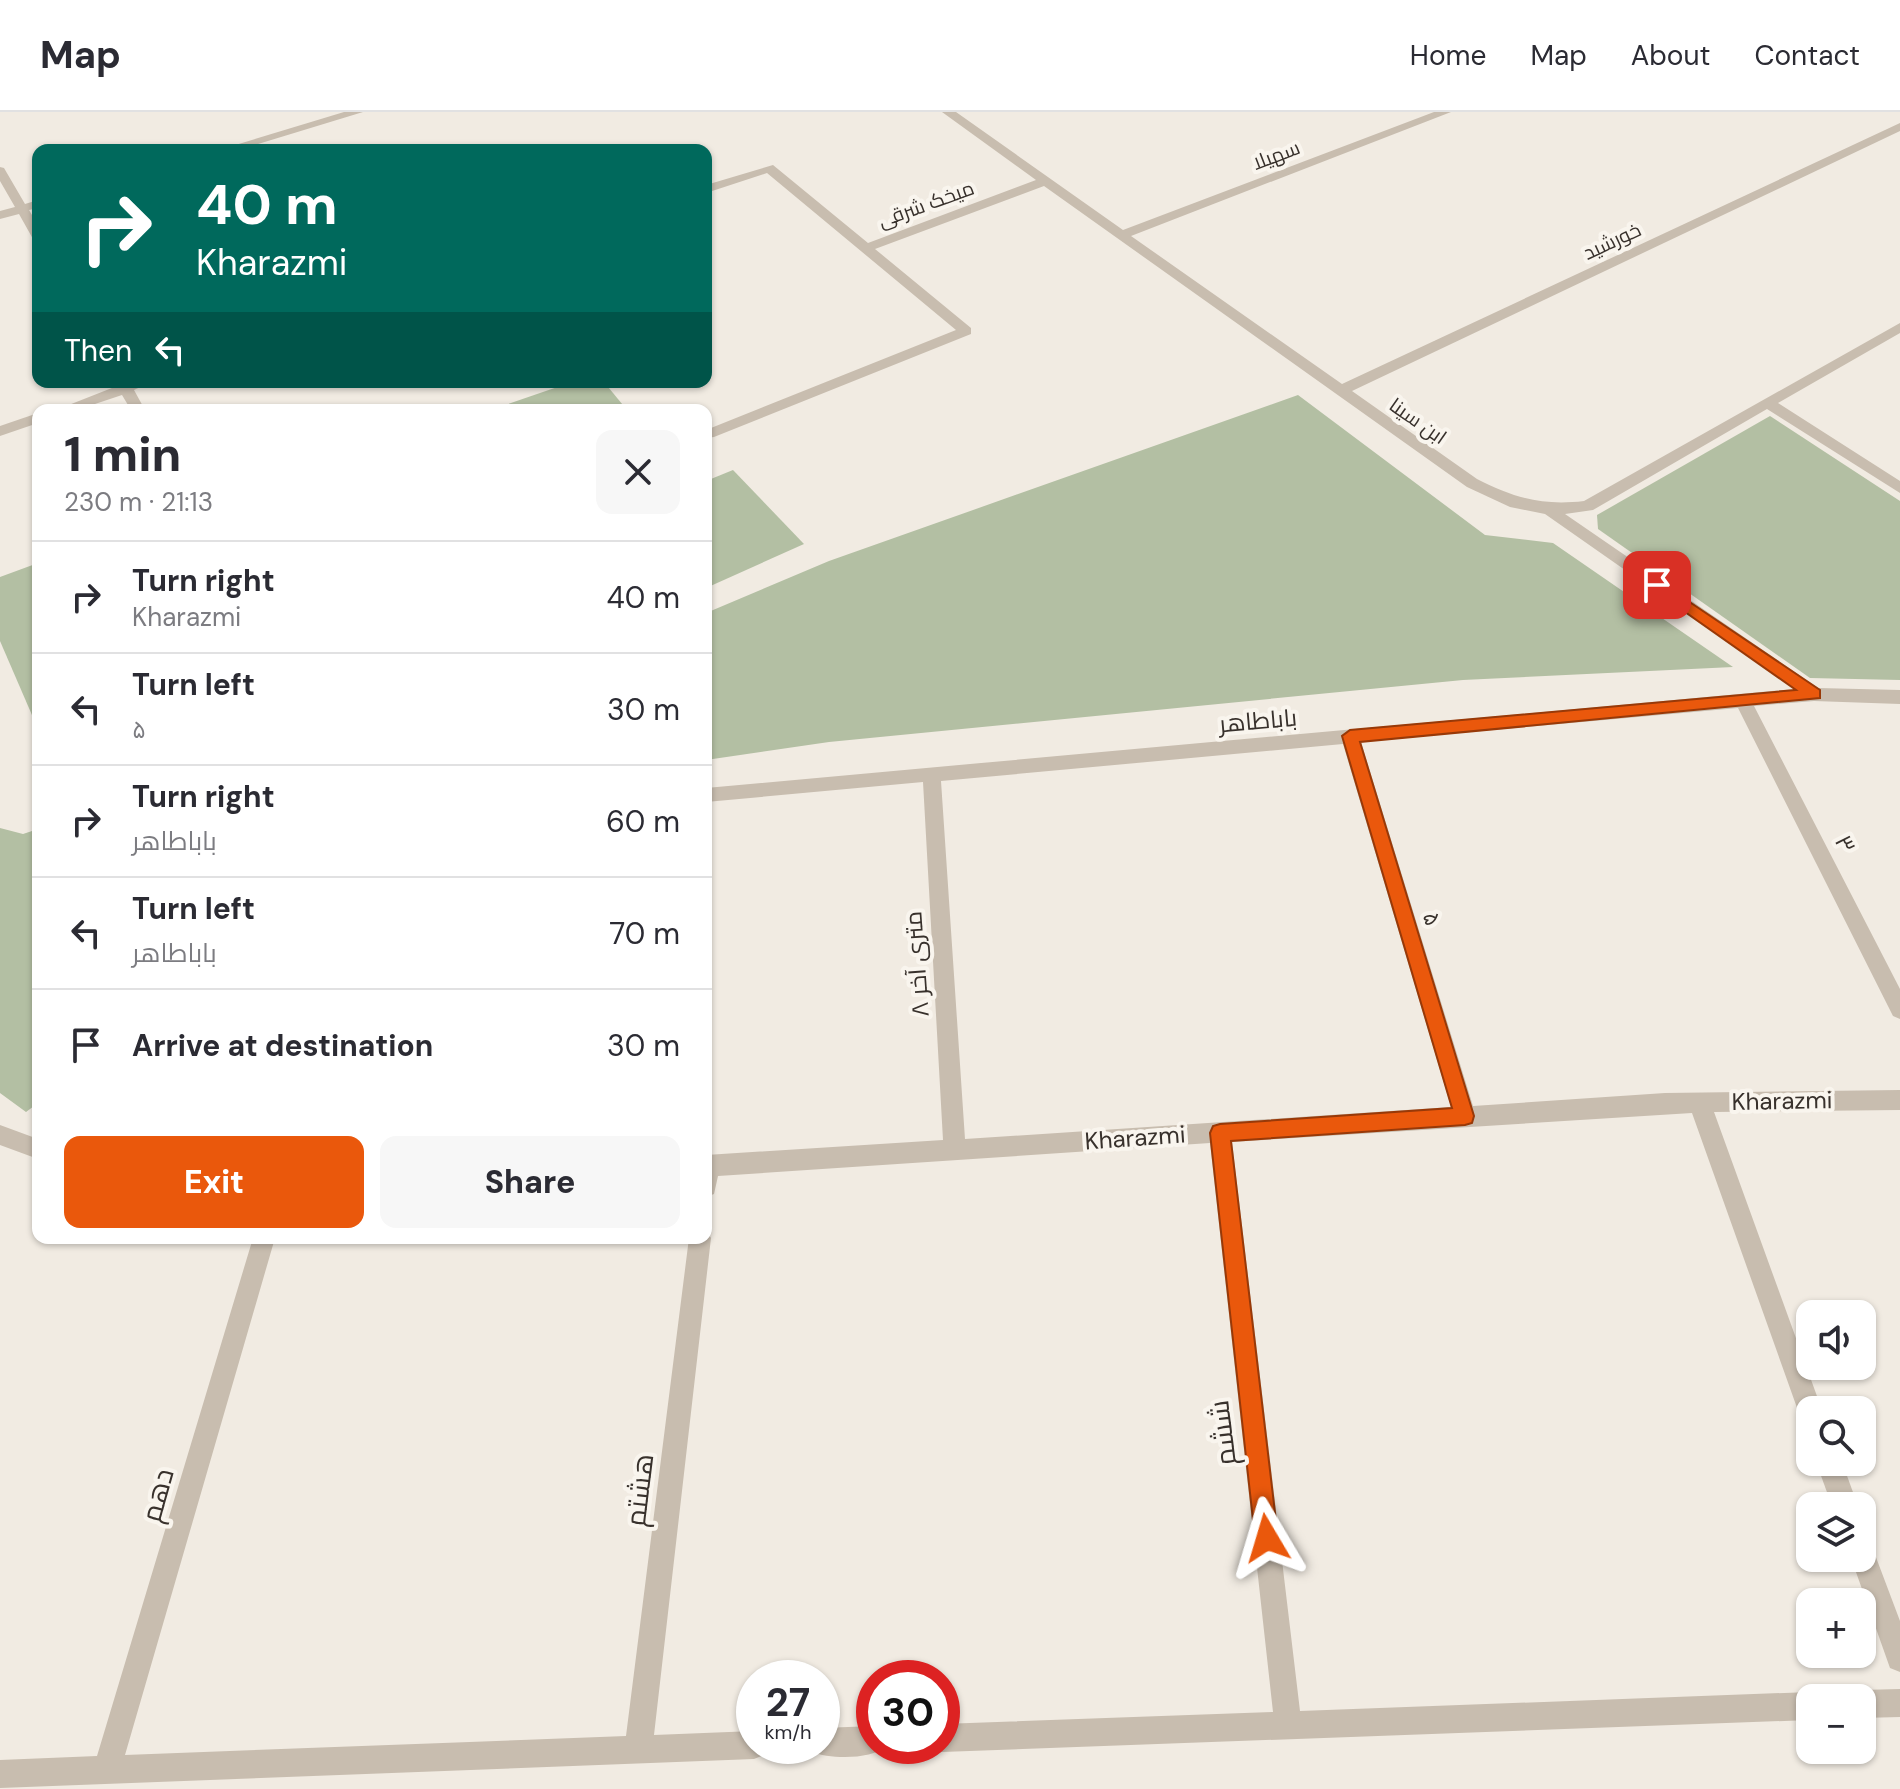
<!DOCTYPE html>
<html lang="en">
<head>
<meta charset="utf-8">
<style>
	:root { --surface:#fff; --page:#f7f7f7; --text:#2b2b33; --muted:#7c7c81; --line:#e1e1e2; --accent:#ea580c }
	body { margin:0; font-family:"DM Sans",Cairo,sans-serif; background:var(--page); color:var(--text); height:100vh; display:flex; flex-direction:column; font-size:30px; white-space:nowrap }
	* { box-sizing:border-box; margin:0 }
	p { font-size:26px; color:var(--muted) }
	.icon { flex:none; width:44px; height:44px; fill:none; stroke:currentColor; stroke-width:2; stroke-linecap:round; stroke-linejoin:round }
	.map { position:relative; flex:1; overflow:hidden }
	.panel { position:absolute; left:32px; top:292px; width:680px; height:840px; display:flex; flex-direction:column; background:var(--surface); border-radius:16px; box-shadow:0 2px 6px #0004 }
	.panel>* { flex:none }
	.banner { position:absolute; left:32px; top:32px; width:680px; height:244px; border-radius:16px; box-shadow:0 2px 6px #0004; background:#00695c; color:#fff; overflow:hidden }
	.buttons { position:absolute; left:1796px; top:1188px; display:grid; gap:16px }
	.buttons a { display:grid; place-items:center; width:80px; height:80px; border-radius:16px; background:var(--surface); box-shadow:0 2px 6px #0004; font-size:40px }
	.speed { position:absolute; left:736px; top:1548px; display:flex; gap:16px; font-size:40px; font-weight:700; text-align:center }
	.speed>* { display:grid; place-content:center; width:104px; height:104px; border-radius:50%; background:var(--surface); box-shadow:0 2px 6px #0004; line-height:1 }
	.speed small { font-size:20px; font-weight:400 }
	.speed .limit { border:12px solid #d22; background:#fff; color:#111 }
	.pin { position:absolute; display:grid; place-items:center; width:68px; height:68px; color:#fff; margin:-34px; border-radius:16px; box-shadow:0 4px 12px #0006 }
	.me { position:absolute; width:88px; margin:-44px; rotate:353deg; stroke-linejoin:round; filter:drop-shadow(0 0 6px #0008) }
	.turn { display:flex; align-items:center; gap:28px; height:168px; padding:0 32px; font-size:36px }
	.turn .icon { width:104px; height:104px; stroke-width:2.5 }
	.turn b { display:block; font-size:56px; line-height:68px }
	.then { display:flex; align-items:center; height:76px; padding:0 32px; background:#0003; gap:16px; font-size:30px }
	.round { display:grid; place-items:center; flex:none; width:84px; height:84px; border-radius:16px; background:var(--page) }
	.overview { display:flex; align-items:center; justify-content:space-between; height:136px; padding:0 32px }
	h1 { font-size:48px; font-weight:800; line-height:60px }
	.cta { display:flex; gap:16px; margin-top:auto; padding:16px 32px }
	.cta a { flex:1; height:92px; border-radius:16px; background:var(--accent); color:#fff; font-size:32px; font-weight:800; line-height:92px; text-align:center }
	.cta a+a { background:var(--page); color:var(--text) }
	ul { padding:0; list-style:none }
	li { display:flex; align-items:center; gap:24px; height:112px; padding:0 32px; border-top:2px solid var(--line) }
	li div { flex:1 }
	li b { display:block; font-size:30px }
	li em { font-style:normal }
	header { display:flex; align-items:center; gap:48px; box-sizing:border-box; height:112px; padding:0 40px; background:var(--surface); border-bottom:2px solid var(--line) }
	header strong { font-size:38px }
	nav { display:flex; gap:44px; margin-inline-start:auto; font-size:28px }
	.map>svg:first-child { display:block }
	.green { fill:#b3bfa3 }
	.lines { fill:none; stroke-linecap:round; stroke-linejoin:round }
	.street { fill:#c8bdaf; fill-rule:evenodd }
	.route { fill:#ea580c; stroke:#983908; stroke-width:2 }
	.labels { text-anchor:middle; stroke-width:8; stroke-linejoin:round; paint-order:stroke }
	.far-street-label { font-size:20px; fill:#38312c; stroke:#f9f5ee }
	.street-label { font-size:24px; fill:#38312c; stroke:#f9f5ee }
	.near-street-label { font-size:28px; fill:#38312c; stroke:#f9f5ee }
</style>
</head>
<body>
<header>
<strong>Map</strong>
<nav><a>Home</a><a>Map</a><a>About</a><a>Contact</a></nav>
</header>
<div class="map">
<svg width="1900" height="1677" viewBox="0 0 1900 1677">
	<rect width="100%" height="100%" fill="#f1ebe2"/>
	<!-- green -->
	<g class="green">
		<polygon points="572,270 604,270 627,298 491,298"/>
		<polygon points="1298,283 1485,423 1553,431 1733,555 1463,568 829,630 706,648 706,501 829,449"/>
		<polygon points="1770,304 1900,389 1900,568 1810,566 1598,417 1597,403"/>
		<polygon points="733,358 804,432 706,476 706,369"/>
		<polygon points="38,451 38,617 0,529 0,465"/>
		<polygon points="0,716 23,722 38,717 38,991 26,1000 0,981"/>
	</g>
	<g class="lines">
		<!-- street -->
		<g class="street">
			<polygon points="344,0 363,0 238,38 219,38"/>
			<path d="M942,0H956L1123,118L1434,0H1451L1131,124L1342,272L1900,11V19L1352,279L1477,367C1514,386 1543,394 1584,389L1900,211V221L1778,291L1900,369V381L1767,297L1593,398L1565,402L1818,576L1900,578V592L1814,589L1754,594L1900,877V907L1893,904L1738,596L1361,630L1473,994L1665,981L1900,978V998L1714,1000L1822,1298H1810V1310L1801,1307L1692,1001L1232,1030L1300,1599L1810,1580L1820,1586H1810V1608L942,1640L932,1636L942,1634V1612L1273,1600L1210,1031L718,1064L714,1082L706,1085V1043L943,1028L923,670L706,690V676L1795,577L1545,402L1510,395L1467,375L1044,74L875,137L971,216V222L714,325L706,326V318L956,218L767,61L706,81V73L773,53L868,131L1036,68ZM1343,632L1451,995L965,1027L941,669Z"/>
			<polygon points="0,55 4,56 25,92 38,88 38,96 29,98 38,113 38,128 33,127 19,102 0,107 0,99 15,95 0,69"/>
			<polygon points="115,270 151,270 134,278 145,298 131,298 122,283 77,298 56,298 117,274"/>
			<polygon points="38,301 38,311 0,324 0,314"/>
			<polygon points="0,1013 38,1027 38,1047 0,1033"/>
			<polygon points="706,1117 711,1126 654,1623 754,1619 754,1634 768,1634 764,1643 754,1647 0,1676 0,1648 97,1644 253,1126 275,1126 125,1643 626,1624 689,1126 706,1126"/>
			<polygon points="1816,1350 1842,1350 1858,1394 1832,1394"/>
			<polygon points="1862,1428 1871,1432 1900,1509 1900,1560 1890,1556 1851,1446 1862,1446"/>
			<polygon points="1900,1577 1900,1605 1862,1606 1862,1586 1851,1586 1862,1578"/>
			<path d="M874,1614V1634H885C873,1648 829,1647 812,1640L810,1634H822V1616Z"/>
		</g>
	</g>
	<!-- route -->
	<polygon class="route" points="1657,468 1820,578 1820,586 1360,630 1474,1004 1472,1011 1465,1013 1231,1029 1278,1426 1275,1434 1267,1438 1258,1434 1255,1426 1210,1021 1213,1014 1220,1012 1452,996 1342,624 1350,618 1796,578 1651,476 1649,473"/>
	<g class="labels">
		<!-- far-street labels -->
		<g class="far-street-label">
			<text transform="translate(1276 43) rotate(-21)" y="7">سهیلا</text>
			<text transform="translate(926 92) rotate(-20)" y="7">میخک شرقی</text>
			<text transform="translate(1612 129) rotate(-25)" y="7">خورشید</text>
			<text transform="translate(1418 309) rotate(35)" y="7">ابن سینا</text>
		</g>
		<!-- street labels -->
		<g class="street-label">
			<text transform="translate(1258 609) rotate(-5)" y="8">باباطاهر</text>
			<text transform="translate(1845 732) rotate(63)" y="8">۳</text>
			<text transform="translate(1432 807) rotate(73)" y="8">۵</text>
			<text transform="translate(917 852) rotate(-94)" y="8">۸ متری آخر</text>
			<text transform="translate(1782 989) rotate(-1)" y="8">Kharazmi</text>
			<text transform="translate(1135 1026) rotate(-4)" y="8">Kharazmi</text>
		</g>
		<!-- near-street labels -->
		<g class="near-street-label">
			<text transform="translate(1222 1321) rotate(-97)" y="10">ششم</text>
			<text transform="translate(639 1378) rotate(-83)" y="10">هشتم</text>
			<text transform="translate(157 1383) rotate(-74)" y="10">دهم</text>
		</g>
	</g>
</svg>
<div class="buttons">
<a><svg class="icon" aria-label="sound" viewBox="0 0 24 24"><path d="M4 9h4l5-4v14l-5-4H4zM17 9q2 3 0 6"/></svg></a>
<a><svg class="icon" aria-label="search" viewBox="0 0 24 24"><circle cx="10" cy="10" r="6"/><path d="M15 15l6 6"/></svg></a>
<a><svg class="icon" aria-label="layers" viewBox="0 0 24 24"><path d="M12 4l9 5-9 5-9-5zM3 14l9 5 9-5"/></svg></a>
<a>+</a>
<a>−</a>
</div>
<div class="speed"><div>27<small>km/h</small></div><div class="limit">30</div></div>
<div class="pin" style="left:1657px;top:473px;background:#d93025"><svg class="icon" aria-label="arrive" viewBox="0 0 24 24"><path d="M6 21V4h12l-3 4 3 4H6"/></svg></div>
<svg class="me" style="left:1267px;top:1426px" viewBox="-20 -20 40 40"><path d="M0-17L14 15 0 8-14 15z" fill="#ea580c" stroke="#fff" stroke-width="4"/></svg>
<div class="banner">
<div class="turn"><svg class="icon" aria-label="right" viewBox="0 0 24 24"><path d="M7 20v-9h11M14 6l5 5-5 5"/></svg><div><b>40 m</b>Kharazmi</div></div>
<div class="then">Then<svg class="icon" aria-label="left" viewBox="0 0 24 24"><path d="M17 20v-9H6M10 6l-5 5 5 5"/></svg></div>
</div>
<section class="panel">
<div class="overview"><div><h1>1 min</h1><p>230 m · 21:13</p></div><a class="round"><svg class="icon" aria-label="close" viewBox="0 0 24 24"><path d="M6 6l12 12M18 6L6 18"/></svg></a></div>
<ul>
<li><svg class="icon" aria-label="right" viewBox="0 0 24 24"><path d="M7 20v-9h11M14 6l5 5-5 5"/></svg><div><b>Turn right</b><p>Kharazmi</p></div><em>40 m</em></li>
<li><svg class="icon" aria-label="left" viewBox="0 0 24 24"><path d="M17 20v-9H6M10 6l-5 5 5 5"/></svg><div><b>Turn left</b><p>۵</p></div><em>30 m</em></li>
<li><svg class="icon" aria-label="right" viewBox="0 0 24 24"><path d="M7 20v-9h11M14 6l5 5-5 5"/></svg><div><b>Turn right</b><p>باباطاهر</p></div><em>60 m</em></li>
<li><svg class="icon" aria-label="left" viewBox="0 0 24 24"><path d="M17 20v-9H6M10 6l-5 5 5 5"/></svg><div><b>Turn left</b><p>باباطاهر</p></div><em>70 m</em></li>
<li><svg class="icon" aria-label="arrive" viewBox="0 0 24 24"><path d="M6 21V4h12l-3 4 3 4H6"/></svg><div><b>Arrive at destination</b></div><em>30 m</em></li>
</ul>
<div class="cta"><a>Exit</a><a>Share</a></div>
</section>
</div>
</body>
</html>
